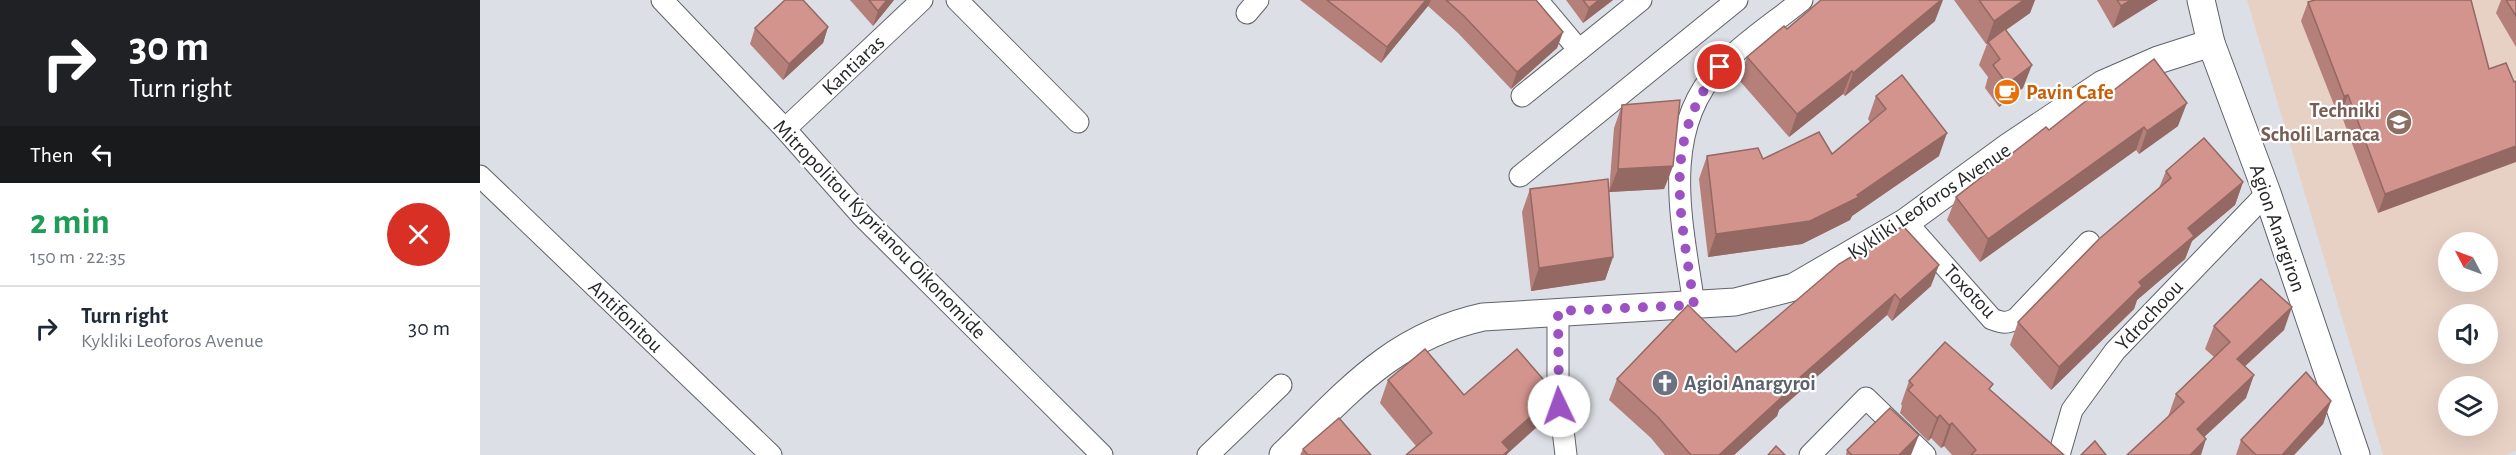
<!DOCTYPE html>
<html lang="en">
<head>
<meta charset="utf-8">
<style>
	:root { --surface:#fff; --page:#f2f2f3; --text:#1f2937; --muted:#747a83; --line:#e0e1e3 }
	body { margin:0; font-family:"Alegreya Sans",sans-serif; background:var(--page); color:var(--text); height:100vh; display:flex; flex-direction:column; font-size:22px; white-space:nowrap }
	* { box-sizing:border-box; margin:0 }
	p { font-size:20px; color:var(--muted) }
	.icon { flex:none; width:33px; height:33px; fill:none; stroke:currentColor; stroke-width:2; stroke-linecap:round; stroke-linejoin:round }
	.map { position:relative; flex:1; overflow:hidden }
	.sheet { display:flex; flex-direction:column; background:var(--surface); width:480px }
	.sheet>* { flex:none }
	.hud { background:#202124; color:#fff; overflow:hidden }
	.needle { width:39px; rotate:311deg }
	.controls { position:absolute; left:1958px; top:232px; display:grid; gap:12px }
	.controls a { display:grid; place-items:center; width:60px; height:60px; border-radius:50%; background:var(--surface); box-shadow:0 6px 24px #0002; font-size:30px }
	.pin { position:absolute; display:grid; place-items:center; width:51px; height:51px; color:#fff; margin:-26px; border:3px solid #fff; border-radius:50%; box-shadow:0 2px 6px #0007 }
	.me { position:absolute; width:66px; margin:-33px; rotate:357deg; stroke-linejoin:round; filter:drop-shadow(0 0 4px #0008) }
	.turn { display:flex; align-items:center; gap:21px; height:126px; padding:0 30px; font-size:27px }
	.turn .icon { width:78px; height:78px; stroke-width:2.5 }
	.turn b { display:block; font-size:42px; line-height:51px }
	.then { display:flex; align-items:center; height:57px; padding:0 30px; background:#0003; gap:12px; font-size:22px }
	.round { display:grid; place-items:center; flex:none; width:63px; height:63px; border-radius:32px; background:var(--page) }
	.headline { display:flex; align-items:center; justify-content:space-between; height:102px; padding:0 30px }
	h1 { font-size:36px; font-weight:600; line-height:45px; color:#1e9e55 }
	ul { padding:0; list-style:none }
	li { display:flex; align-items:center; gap:18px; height:84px; padding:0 30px; border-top:2px solid var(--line) }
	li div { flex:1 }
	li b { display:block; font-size:22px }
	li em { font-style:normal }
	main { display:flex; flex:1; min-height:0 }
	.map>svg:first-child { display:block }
	.education { fill:#e7d0c4; fill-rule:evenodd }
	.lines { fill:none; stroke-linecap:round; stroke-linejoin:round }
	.minor-casing { stroke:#606369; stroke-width:23 }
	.tertiary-casing { stroke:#606369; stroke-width:29 }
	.minor { stroke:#fff; stroke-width:21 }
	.tertiary { stroke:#fff; stroke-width:27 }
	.wall { fill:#b57f7a }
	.shaded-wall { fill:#946863 }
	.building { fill:#d3948e; stroke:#946863; stroke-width:1.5 }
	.route { stroke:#9d52c4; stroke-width:10; stroke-dasharray:0 18 }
	.labels { text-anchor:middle; stroke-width:4.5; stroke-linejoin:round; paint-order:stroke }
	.street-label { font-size:21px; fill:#252628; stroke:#fff }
	.food-label { font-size:21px; font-weight:bold; fill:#c56008; stroke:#fff; text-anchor:start }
	.education-label { font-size:21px; font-weight:bold; fill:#785e54; stroke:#fff; text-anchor:end }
	.worship-label { font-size:21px; font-weight:bold; fill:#5b616d; stroke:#fff; text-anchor:start }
</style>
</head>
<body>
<main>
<section class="sheet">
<div class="hud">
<div class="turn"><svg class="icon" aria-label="right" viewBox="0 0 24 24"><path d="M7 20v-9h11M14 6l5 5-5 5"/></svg><div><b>30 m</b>Turn right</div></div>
<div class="then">Then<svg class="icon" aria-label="left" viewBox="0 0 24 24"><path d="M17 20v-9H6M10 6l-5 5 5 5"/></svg></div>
</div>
<div class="headline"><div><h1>2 min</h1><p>150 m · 22:35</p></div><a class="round" style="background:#d93025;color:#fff"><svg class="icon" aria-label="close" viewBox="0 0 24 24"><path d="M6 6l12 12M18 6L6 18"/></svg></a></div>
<ul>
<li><svg class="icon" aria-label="right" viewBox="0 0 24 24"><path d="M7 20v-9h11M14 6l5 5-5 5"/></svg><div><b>Turn right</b><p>Kykliki Leoforos Avenue</p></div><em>30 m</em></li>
</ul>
</section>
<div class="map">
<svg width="2036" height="455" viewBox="0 0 2036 455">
	<rect width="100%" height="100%" fill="#dcdfe6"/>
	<!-- education -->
	<path class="education" d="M1767,0H2036V451L2026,455H1903ZM1968,243H2007V282H1968ZM1968,315H2007V354H1968ZM1968,387H2007V426H1968Z"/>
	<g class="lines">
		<defs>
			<g id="minor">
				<polyline points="182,0 305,129 383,217 622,455"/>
				<polyline points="477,0 598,122"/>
				<polyline points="1057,0 1099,50"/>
				<polyline points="767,13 778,0"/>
				<polyline points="1042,96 1161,0"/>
				<polyline points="305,129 442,0"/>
				<polyline points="0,176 291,455"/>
				<polyline points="1040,176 1257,0"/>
				<path d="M1426,222L1512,319C1523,323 1527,324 1537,318L1609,242"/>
				<path d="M1214,305C1203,226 1178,132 1240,67C1264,42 1295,22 1322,0"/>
				<polyline points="1078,311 1078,388 1086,455"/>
				<polyline points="728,455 801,385"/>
				<polyline points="1330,455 1386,398 1445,455"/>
				<polyline points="1579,455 1592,410 1635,351 1787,193"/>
			</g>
			<g id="tertiary">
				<polyline points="1721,0 1731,43 1787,193 1876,455"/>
				<path d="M803,455C867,393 912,337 1003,317L1255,302L1314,287L1426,222L1530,146L1623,84L1678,60L1731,43"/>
			</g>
		</defs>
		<!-- minor casing -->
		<use href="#minor" class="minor-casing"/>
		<!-- tertiary casing -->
		<use href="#tertiary" class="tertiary-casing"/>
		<!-- minor -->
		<use href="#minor" class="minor"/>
		<!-- tertiary -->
		<use href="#tertiary" class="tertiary"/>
	</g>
	<!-- wall -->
	<g class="wall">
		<polygon points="370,0 414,0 393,26"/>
		<polygon points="820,0 1056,0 1083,32 1077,48 1031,89 978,33 948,6 901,63"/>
		<polygon points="1086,0 1133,0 1103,23"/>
		<polygon points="1474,0 1555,0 1550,13 1526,30 1543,88 1519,107 1505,88 1508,77 1499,65 1507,44 1506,44"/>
		<polygon points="1617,0 1678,0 1633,28"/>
		<polygon points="2021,0 2036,0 2036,47 2016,13"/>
		<polygon points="1828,2 2009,69 2034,82 1898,213 1861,114 1858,115 1821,21"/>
		<polygon points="1455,21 1365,96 1363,94 1309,137 1259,80 1267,57 1307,29"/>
		<polygon points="348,27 343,43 303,80 270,44 275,28"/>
		<polygon points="1396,96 1459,156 1372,216 1370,220 1322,244 1228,257 1219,179 1227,156 1283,159 1352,154 1390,122 1388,119"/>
		<polygon points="1621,100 1698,126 1659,154 1656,150 1500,262 1467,220 1476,197 1569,130"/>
		<polygon points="1142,105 1193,166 1184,189 1129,192 1134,128"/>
		<polygon points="1686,171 1763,182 1755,205 1712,241 1705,259 1657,300 1654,309 1571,390 1530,345 1538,322 1679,188"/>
		<polygon points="1050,189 1133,257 1125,280 1051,291 1042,212"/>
		<polygon points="1359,264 1451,286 1412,321 1407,315 1299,410 1297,416 1254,455 1185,455 1171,438 1129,400 1137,379 1256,352"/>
		<polygon points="1734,326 1804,330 1765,366 1766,398 1724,437 1688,417 1696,394 1734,357 1725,349"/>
		<polygon points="908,380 984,395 1076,394 1068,417 1028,453 936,446 900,403"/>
		<polygon points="1429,381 1511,390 1584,455 1472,455 1464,446 1461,448 1451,438 1448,441 1420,413 1422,406 1421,404"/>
		<polygon points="1851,401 1843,424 1814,455 1756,455 1761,440"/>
		<polygon points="823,449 891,455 820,455"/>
		<polygon points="1367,450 1431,455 1366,455"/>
	</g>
	<!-- shaded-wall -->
	<g class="shaded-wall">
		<polygon points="407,0 414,0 393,26 398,11"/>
		<polygon points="946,0 951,0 948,6 901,63 907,47"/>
		<polygon points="1119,0 1133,0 1103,23 1109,8"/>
		<polygon points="1461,0 1463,0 1455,21 1365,96 1373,73"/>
		<polygon points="1544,0 1555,0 1550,13 1506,44 1514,21"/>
		<polygon points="1651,0 1678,0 1633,28 1641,6"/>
		<polygon points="348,27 343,43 303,80 309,64"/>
		<polygon points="1083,32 1077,48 1031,89 1037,72"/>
		<polygon points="1552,65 1543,88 1519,107 1527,84"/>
		<polygon points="1372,71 1363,94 1309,137 1317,114"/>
		<polygon points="1868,95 1861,114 1858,115 1864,96"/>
		<polygon points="1707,103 1698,126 1659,154 1667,131"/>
		<polygon points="1664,127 1656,150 1500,262 1508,239"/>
		<polygon points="1467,133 1459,156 1372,216 1370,220 1322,244 1228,257 1236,234 1377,195"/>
		<polygon points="2036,146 2036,162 1898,213 1905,194"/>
		<polygon points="1193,166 1184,189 1129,192 1138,169"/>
		<polygon points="1763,182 1755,205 1712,241 1705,259 1657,300 1654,309 1571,390 1579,367 1708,228"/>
		<polygon points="1133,257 1125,280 1051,291 1059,268"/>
		<polygon points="1459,265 1451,286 1412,321 1420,300"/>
		<polygon points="1415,294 1407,315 1299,410 1297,416 1254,455 1239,455 1302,393"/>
		<polygon points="1812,307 1804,330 1748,382 1757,359"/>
		<polygon points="1774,375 1766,398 1708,452 1717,429"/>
		<polygon points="1076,394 1068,417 1028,453 1027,455 1017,455 1022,442"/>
		<polygon points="1851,401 1843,424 1814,455 1802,455"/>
		<polygon points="1460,415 1451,438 1448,441 1457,418"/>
		<polygon points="1472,423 1464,446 1461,448 1469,425"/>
		<polygon points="1439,435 1431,455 1419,455"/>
		<polygon points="1726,439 1721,455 1710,455"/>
	</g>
	<!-- building -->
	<g class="building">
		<polygon points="305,0 323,0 348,27 309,64 275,28"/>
		<polygon points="389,0 407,0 398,11"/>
		<polygon points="847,0 946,0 907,47"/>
		<polygon points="966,0 1056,0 1083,32 1037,72 984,16"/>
		<polygon points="1103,0 1119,0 1109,8"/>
		<polygon points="1341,0 1461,0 1373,73 1372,71 1317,114 1267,57 1304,26 1307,29"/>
		<polygon points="1499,0 1544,0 1514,21"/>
		<polygon points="1637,0 1651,0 1641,6"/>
		<polygon points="1835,0 1991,0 2009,69 2026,63 2034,82 2036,81 2036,146 1905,194 1868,95 1864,96 1828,2"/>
		<polygon points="2026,0 2036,0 2036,16"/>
		<polygon points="1525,29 1552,65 1527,84 1513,65 1520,59 1508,42"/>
		<polygon points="1674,59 1707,103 1667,131 1664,127 1508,239 1476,197 1566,127 1569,130 1616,93 1621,100"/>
		<polygon points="1422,75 1467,133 1377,195 1379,197 1330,221 1236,234 1227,156 1278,148 1283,159 1339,132 1352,154 1406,109 1396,96"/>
		<polygon points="1200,100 1193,166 1138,169 1142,105"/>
		<polygon points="1724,138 1763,182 1708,228 1714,236 1659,282 1662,286 1579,367 1538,322 1619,239 1691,178 1686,171"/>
		<polygon points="1128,179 1133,257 1059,268 1050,189"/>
		<polygon points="1423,226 1459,265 1420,300 1415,294 1302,393 1304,395 1239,455 1211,455 1178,417 1137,379 1208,305 1256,352 1359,264"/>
		<polygon points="1781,279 1812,307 1757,359 1774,375 1717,429 1726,439 1710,455 1647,455 1704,402 1696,394 1750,342 1734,326"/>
		<polygon points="1465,342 1513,384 1509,389 1584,455 1491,455 1496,450 1472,423 1469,425 1460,415 1457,418 1428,390 1433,385 1429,381"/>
		<polygon points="945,349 984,395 1037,349 1076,394 1022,442 1029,450 1023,455 926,455 952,433 908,380"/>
		<polygon points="1826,372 1851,401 1802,455 1776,455 1761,440"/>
		<polygon points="1410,408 1439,435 1419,455 1372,455 1367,450"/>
		<polygon points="859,418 891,455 828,455 823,449"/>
		<polygon points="1615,441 1626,455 1601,455"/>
		<polygon points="1296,446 1305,455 1288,455"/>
	</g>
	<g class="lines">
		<!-- route -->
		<path class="route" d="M1079,406L1078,311L1214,305C1202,216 1179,144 1240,67"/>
	</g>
	<!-- icons -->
	<defs>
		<symbol id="cafe-disc" viewBox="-11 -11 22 22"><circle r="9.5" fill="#e8710a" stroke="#fff"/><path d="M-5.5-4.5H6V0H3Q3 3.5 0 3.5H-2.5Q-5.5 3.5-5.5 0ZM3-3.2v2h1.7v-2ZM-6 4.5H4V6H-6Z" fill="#fff"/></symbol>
		<symbol id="school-disc" viewBox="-11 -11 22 22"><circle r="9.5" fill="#8d6e63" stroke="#fff"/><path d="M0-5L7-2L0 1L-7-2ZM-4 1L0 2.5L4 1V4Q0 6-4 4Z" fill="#fff"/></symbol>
		<symbol id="church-disc" viewBox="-11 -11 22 22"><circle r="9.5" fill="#6b7280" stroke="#fff"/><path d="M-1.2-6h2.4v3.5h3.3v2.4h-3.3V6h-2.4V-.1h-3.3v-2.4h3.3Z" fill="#fff"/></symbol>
	</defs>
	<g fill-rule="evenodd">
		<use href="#cafe-disc" x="1512" y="77" width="30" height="30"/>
		<use href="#school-disc" x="1904" y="107" width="30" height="30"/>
		<use href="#church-disc" x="1170" y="368" width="30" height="30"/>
	</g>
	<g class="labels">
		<!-- street labels -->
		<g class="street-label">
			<text transform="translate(373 65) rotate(-43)" y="7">Kantiaras</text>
			<text transform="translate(1449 201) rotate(-34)" y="7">Kykliki Leoforos Avenue</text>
			<text transform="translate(1798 228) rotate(71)" y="7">Agion Anargiron</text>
			<text transform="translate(400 229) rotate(46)" y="7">Mitropolitou Kyprianou Oikonomide</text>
			<text transform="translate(1490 291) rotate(46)" y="7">Toxotou</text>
			<text transform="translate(1669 315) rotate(-47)" y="7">Ydrochoou</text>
			<text transform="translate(146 316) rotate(44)" y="7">Antifonitou</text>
		</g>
		<!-- food labels -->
		<g class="food-label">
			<text x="1546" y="99">Pavin Cafe</text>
		</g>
		<!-- education labels -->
		<g class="education-label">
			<text x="1900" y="117">Techniki<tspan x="1900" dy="24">Scholi Larnaca</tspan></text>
		</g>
		<!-- worship labels -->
		<g class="worship-label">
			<text x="1204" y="390">Agioi Anargyroi</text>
		</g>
	</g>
</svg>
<div class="controls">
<a><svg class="needle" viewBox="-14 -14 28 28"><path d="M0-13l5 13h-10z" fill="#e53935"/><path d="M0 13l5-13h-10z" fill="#747a83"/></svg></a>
<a><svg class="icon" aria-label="sound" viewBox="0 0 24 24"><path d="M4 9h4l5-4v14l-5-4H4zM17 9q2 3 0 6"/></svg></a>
<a><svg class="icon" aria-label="layers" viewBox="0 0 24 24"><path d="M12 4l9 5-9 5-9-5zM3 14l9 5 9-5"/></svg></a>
</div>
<div class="pin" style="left:1240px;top:67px;background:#d93025"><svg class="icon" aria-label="arrive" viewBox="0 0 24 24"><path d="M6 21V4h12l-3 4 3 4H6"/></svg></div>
<svg class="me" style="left:1079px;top:406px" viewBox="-20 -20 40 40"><circle r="19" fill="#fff"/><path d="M0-13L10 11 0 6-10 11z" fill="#9d52c4"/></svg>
</div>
</main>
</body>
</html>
